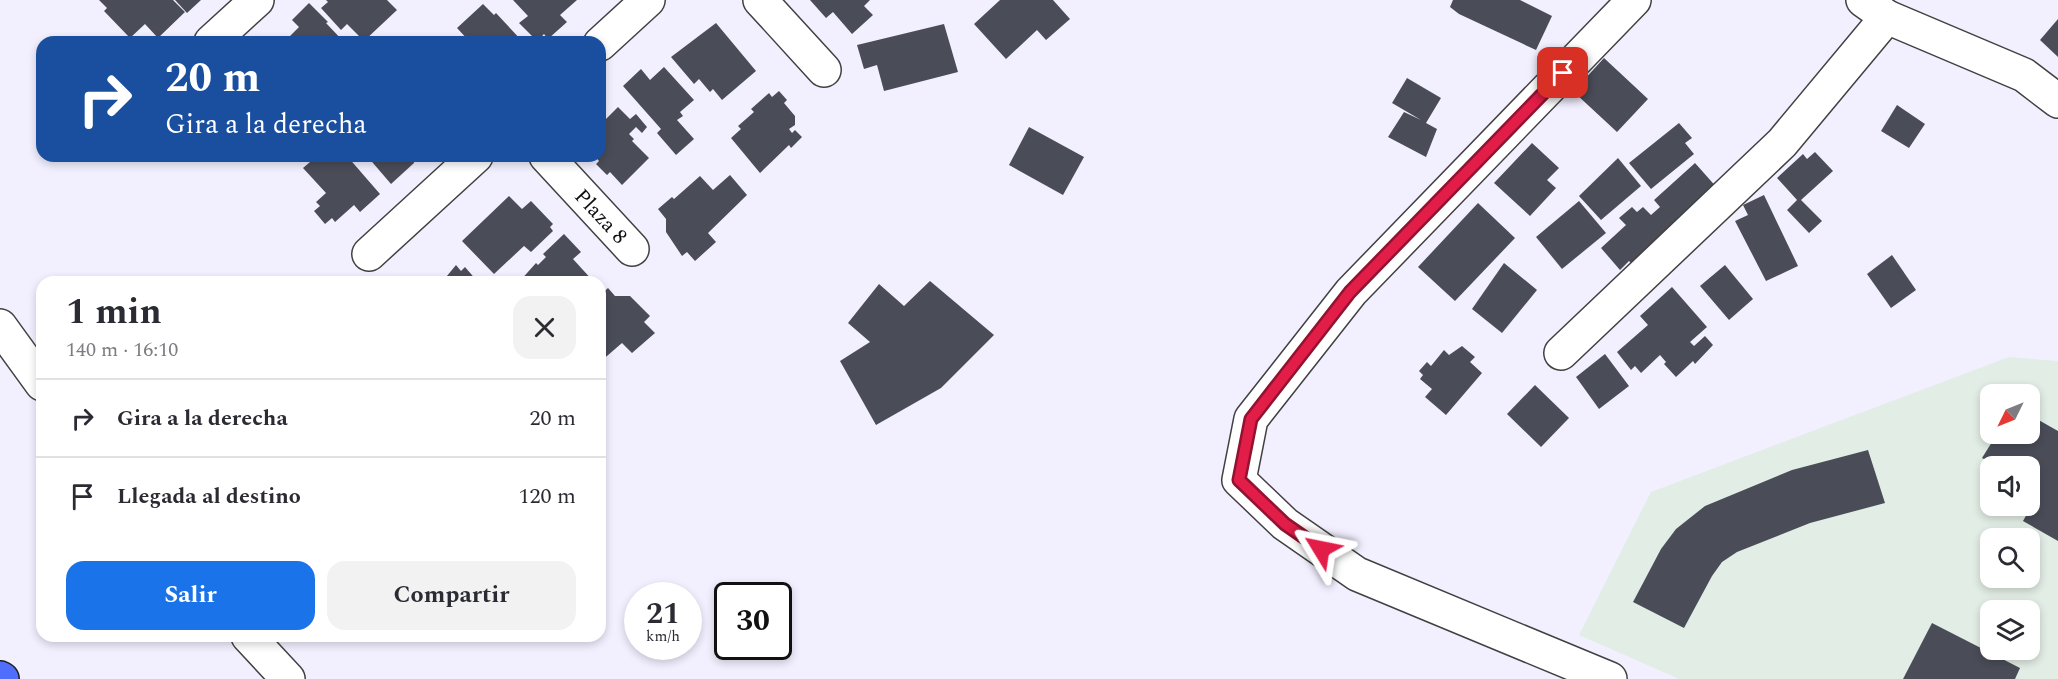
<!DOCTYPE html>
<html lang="es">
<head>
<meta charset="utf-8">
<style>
	:root { --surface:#fff; --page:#f2f2f3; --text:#2b2b33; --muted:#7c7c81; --line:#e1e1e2; --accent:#1a73e8 }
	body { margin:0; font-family:Spectral,serif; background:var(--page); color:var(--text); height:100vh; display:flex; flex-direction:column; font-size:22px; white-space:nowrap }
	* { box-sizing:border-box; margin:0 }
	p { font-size:20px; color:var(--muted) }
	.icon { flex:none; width:33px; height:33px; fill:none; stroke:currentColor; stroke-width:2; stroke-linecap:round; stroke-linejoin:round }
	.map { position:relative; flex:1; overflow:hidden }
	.details { position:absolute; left:36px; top:276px; width:570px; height:366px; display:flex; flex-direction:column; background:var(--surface); border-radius:18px; box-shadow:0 3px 9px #0003 }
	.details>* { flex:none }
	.banner { position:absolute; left:36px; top:36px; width:570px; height:126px; border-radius:18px; box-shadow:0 3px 9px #0003; background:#1a4fa0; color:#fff; overflow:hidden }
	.needle { width:39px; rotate:227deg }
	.buttons { position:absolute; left:1980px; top:384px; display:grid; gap:12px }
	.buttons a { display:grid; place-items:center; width:60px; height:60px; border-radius:12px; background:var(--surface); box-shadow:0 3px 9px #0003; font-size:30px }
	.speed { position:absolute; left:624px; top:582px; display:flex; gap:12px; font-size:30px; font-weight:700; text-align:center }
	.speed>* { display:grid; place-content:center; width:78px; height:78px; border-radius:50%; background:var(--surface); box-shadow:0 3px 9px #0003; line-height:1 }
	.speed small { font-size:15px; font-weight:400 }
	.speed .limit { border:3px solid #111; border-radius:9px; background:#fff; color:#111 }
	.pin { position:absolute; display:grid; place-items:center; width:51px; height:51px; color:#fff; margin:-26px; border-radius:12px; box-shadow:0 3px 9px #0006 }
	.me { position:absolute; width:66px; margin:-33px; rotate:305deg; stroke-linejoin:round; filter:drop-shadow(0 0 4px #0008) }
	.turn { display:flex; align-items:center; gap:21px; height:126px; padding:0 30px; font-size:27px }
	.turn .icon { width:78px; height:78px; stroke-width:2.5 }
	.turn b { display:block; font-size:42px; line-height:51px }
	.round { display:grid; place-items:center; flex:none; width:63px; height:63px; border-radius:18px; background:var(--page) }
	.overview { display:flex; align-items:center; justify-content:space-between; height:102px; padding:0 30px }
	h1 { font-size:36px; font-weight:700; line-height:45px }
	.button { display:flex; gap:12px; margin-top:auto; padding:12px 30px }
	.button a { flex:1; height:69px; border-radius:18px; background:var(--accent); color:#fff; font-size:24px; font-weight:700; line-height:69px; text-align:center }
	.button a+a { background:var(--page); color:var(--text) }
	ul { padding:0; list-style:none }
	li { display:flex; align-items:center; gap:18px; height:78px; padding:0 30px; border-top:2px solid var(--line) }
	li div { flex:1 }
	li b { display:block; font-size:22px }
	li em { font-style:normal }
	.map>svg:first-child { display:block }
	.industrial { fill:#e2ede5; fill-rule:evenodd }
	.building { fill:#4a4d58 }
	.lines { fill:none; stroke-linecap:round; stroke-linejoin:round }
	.minor-casing { stroke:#414141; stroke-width:36 }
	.highway-casing { stroke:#1f1f1f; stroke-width:36 }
	.minor { stroke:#fff; stroke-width:33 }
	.highway { stroke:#506efc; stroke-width:33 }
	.route-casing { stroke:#92132f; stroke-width:15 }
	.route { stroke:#e11d48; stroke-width:10 }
	.labels { text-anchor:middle; stroke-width:6; stroke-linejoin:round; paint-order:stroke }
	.street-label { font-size:21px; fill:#0e0e0e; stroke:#fff }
</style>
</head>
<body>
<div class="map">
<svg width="2058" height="679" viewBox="0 0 2058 679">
	<rect width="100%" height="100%" fill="#f2f0ff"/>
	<!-- industrial -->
	<path class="industrial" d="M2009,357L2058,361V679H1679L1579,635L1651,492ZM1990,394H2030V434H1990ZM1990,466H2030V506H1990ZM1990,538H2030V578H1990ZM1990,610H2030V650H1990Z"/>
	<!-- building -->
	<g class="building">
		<polygon points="99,0 173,0 185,12 158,38 145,24 130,38 104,11 107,8"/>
		<polygon points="175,0 201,0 187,13"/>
		<polygon points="326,0 387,0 397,10 364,41 347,24 341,30 321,8 328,2"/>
		<polygon points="513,0 577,0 560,15 567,22 548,39 544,34 537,41 519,23 528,16"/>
		<polygon points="810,0 870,0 864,6 873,15 852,34 833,12 826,18"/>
		<polygon points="1000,0 1053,0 1070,19 1046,40 1037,30 1006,59 974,24"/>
		<polygon points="1453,0 1520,0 1552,16 1536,50 1459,14 1450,7"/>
		<polygon points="309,3 328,22 326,23 344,42 284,42 299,27 292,20"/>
		<polygon points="483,4 494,15 496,13 523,42 470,42 457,28"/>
		<polygon points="2058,19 2058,57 2040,40"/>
		<polygon points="716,23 756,71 722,100 713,89 710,92 699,79 694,84 671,57"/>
		<polygon points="944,24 958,72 884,91 877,65 864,69 857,45"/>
		<polygon points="1604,58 1648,99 1617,132 1576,94 1586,83 1583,81"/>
		<polygon points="664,67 694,100 680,112 683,116 677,120 694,139 676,155 657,133 661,129 623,86 641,69 650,80"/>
		<polygon points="1407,78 1441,98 1426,123 1437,129 1426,157 1388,137 1404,112 1421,120 1392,103"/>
		<polygon points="779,91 787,100 784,103 795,116 795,125 789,129 792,133 795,130 802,137 791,148 789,145 760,173 731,138 741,129 738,126 754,112 751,109 769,93 772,97"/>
		<polygon points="1897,105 1925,124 1909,148 1881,131"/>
		<polygon points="618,107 630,119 636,114 647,127 642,133 636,127 629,134 634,139 632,141 649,158 622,185 610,172 607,175 596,164 599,161 595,156 600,156 600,125"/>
		<polygon points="1679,123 1692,138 1685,143 1694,154 1651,189 1629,163"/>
		<polygon points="1029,127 1084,157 1063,195 1009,165"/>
		<polygon points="1532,143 1559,168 1547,180 1556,188 1530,216 1494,183"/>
		<polygon points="1815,152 1833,171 1801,200 1822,221 1809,233 1787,210 1797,200 1777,178 1803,154 1807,159"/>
		<polygon points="317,156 347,156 380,194 360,212 354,205 335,222 332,218 325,224 314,211 320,206 316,202 326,193 303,168"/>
		<polygon points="367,156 415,156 414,163 391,184"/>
		<polygon points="1618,158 1641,186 1601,220 1579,196"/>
		<polygon points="1695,163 1719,190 1632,264 1629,261 1620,270 1601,248 1626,225 1619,218 1632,207 1637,212 1643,207 1651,215 1660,207 1654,200"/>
		<polygon points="730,175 747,195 708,233 716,242 695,261 687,252 682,256 666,232 666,219 658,209 672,197 674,199 700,176 713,190"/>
		<polygon points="1764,195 1798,266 1766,281 1735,221 1748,215 1743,205"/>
		<polygon points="509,196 522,209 531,201 553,224 550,227 553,231 531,252 524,246 494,274 462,241"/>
		<polygon points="1579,201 1606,233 1562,269 1536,237"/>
		<polygon points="1478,203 1515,238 1455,301 1418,267"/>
		<polygon points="564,234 581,252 573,259 594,282 519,282 536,263 538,265 546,257 543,254"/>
		<polygon points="1892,255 1916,290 1891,308 1867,274"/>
		<polygon points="1504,263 1537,290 1502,333 1472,309"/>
		<polygon points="456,265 461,271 465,267 478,282 442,282"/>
		<polygon points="1725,265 1753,299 1729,320 1700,286"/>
		<polygon points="930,281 994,335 941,388 876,425 840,361 870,342 848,323 879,284 904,306"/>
		<polygon points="1672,287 1707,327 1690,342 1694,346 1705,336 1713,345 1695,364 1693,361 1676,377 1664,364 1666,362 1660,355 1641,373 1635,366 1631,370 1617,352 1648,325 1640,316"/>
		<polygon points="608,288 615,296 630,296 650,316 644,322 655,333 632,353 622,343 600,362 600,295"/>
		<polygon points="1462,346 1475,357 1470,362 1482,373 1446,415 1425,397 1432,389 1420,379 1423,375 1419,371 1427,362 1431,366 1444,350 1449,355"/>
		<polygon points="1605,354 1629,386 1599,409 1576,377"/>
		<polygon points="1535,385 1569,418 1541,447 1507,414"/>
		<polygon points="2030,415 2058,431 2058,541 2023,521 2040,491 2030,485 2030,466 1997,466 1982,458 1997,434 2030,434"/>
		<polygon points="1868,450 1885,503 1810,523 1737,552 1722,562 1712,576 1684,628 1633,602 1661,549 1676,529 1705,506 1792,470"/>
		<polygon points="1932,623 2020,668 2015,679 1903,679"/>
	</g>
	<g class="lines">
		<defs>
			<g id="minor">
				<polyline points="760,0 824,70"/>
				<polyline points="1863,0 1887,17 2024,75 2058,101"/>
				<polyline points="211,42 257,0"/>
				<polyline points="600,44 648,0"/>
				<polyline points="546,156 632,249"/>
				<polyline points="369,254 476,156"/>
				<polyline points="0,326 42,384"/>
				<polyline points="1561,353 1782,143 1887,17"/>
				<polyline points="248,636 288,679"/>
				<polyline points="1610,679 1357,574 1285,524 1239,480 1251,419 1351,292 1634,0"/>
			</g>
			<polyline id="highway" points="0,678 2,679"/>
		</defs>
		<!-- minor casing -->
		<use href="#minor" class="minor-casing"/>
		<!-- highway casing -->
		<use href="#highway" class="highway-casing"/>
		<!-- minor -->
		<use href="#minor" class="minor"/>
		<!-- highway -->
		<use href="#highway" class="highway"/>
	</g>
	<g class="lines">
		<defs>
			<polyline id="route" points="1321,549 1285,524 1239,480 1251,419 1350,292 1563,73"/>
		</defs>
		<!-- route casing -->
		<use href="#route" class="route-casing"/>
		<!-- route -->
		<use href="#route" class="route"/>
	</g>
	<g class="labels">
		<!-- street labels -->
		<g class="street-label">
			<text transform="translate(601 216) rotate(47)" y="7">Plaza 8</text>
		</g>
	</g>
</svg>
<div class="buttons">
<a><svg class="needle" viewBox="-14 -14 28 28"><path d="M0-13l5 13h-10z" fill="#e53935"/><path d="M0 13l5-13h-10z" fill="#7c7c81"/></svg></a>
<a><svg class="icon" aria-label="sound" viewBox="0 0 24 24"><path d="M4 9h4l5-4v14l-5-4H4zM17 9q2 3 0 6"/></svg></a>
<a><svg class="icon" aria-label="search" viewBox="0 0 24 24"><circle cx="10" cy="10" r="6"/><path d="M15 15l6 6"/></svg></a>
<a><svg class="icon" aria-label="layers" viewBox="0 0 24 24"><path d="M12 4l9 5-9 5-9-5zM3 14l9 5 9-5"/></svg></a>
</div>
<div class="speed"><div>21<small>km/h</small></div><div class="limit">30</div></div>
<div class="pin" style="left:1563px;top:73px;background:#d93025"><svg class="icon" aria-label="arrive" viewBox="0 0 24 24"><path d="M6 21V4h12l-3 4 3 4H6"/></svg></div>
<svg class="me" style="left:1321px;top:549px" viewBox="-20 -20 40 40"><path d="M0-17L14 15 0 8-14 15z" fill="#e11d48" stroke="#fff" stroke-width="4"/></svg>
<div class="banner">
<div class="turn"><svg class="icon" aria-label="right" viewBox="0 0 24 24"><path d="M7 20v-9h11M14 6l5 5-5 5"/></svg><div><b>20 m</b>Gira a la derecha</div></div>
</div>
<section class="details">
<div class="overview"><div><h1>1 min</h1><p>140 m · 16:10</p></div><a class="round"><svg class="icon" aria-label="close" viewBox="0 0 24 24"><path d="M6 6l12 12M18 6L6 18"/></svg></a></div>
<ul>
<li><svg class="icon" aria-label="right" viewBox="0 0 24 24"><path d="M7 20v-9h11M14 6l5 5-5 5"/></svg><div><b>Gira a la derecha</b></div><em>20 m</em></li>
<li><svg class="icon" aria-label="arrive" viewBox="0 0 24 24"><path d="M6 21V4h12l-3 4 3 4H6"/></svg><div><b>Llegada al destino</b></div><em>120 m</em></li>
</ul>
<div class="button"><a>Salir</a><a>Compartir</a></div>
</section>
</div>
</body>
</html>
